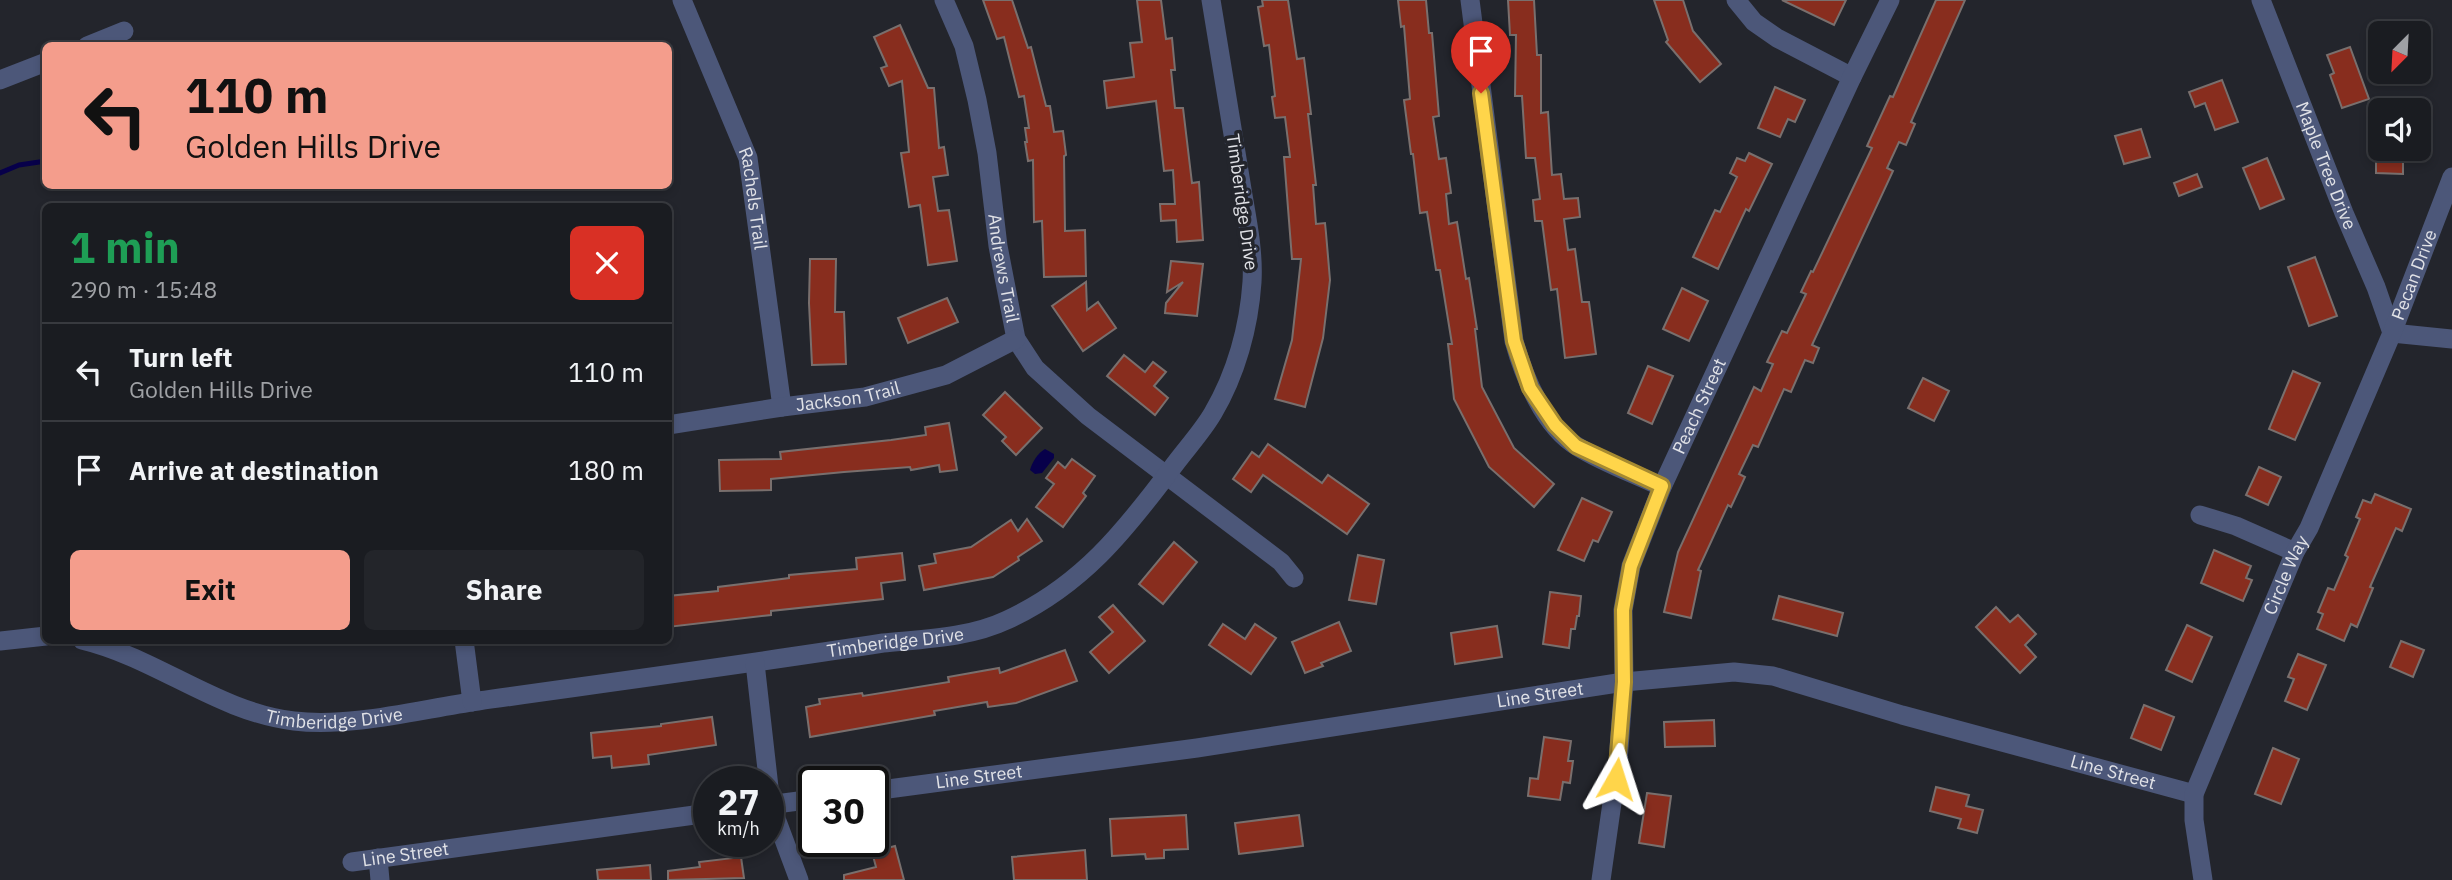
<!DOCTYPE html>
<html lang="en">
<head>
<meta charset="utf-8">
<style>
	:root { --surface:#1a1c21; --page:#23252a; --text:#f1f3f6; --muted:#9fa1a5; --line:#383a3f; --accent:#f49d8c }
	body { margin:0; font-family:"IBM Plex Sans",sans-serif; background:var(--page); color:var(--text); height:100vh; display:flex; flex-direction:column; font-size:26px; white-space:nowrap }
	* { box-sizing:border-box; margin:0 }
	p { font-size:23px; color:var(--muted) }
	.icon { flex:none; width:38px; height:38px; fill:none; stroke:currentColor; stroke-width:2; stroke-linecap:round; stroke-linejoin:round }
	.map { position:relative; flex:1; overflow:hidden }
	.details { position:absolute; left:42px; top:203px; width:630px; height:441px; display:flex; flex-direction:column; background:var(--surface); border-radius:10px; box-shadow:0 4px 10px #0003,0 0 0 2px var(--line) }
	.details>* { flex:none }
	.banner { position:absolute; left:42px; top:42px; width:630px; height:147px; border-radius:10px; box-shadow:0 4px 10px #0003,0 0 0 2px var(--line); background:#f49d8c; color:#111; overflow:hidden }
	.needle { width:46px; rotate:204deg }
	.buttons { position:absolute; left:2368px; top:21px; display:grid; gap:14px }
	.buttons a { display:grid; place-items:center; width:63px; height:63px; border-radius:10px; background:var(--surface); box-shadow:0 4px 10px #0003,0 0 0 2px var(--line); font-size:35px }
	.speed { position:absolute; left:693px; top:766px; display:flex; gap:14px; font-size:35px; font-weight:700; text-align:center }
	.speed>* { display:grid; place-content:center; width:91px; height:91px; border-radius:50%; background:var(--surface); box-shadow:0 4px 10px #0003,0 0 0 2px var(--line); line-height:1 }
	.speed small { font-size:18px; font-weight:400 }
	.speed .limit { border:4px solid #111; border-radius:10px; background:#fff; color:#111 }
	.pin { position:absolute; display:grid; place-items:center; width:60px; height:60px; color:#fff; margin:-72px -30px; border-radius:50% 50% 50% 0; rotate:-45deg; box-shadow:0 0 7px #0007 }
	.pin .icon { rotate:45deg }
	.me { position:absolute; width:77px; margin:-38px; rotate:6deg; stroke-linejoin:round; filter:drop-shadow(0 0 5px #0008) }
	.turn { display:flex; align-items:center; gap:24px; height:147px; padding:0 28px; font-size:32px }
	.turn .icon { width:91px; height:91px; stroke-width:2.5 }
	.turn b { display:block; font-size:49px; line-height:60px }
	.round { display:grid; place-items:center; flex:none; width:74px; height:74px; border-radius:10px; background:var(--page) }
	.overview { display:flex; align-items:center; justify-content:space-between; height:119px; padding:0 28px }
	h1 { font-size:42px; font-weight:800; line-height:52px; color:#1e9e55 }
	.primary-button { display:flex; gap:14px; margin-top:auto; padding:14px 28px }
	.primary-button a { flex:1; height:80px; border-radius:10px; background:var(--accent); color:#111; font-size:28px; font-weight:800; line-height:80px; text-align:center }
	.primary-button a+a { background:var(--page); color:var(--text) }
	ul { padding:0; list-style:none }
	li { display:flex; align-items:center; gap:21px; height:98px; padding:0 28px; border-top:2px solid var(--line) }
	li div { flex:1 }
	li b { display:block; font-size:26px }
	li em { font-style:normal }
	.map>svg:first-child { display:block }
	.water { fill:#07004a }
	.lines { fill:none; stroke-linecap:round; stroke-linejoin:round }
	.stream { stroke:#07004a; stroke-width:5 }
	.building { fill:#882d1e; stroke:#796f6d; stroke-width:2 }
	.minor { stroke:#4c5779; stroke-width:19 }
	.route-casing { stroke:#a68a30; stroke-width:18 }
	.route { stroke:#ffd54a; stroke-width:12 }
	.labels { text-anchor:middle; stroke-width:7; stroke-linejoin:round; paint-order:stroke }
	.street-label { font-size:18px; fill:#e1e2e7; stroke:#23252c }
</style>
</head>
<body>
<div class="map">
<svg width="2452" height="880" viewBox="0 0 2452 880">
	<rect width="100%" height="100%" fill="#23252c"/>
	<!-- water -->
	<path class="water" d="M1045,449L1054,454V458L1042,473L1035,474L1030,470C1032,462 1038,453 1045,449Z"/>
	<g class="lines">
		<!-- stream -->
		<polyline class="stream" points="0,173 19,165 46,161"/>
	</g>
	<!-- building -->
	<g class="building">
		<polygon points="983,0 1012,0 1028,48 1031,47 1046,106 1050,106 1054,132 1063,131 1066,155 1064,156 1065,231 1085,230 1086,276 1044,277 1042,221 1034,222 1033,160 1028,161 1025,142 1027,142 1025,128 1029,128 1024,96 1019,97 1004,37 997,39"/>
		<polygon points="1137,0 1161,0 1166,39 1172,38 1175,70 1171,70 1175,108 1183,108 1192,183 1199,182 1203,240 1177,242 1176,220 1161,221 1160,204 1175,204 1173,170 1164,171 1156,101 1107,108 1104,81 1134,77 1130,43 1142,42"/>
		<polygon points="1262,0 1288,0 1297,59 1304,58 1311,114 1308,114 1316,185 1313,185 1316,224 1325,223 1326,233 1330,280 1323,338 1305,407 1275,399 1292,340 1301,259 1292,259 1284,157 1290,157 1285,117 1275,118 1272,97 1275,96 1269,45 1264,46 1258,7 1263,6"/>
		<polygon points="1398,0 1426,0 1429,33 1432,33 1439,116 1433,117 1439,159 1446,158 1451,193 1446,194 1449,224 1457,222 1466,279 1469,278 1477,329 1475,329 1482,387 1514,448 1554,484 1534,507 1489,467 1454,399 1448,344 1452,344 1440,270 1436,270 1427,212 1420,213 1413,154 1411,154 1404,100 1410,99 1404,26 1401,27"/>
		<polygon points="1508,0 1534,0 1537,55 1541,55 1541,113 1548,112 1552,175 1561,174 1564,199 1578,198 1580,217 1564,219 1568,250 1575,249 1582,302 1589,302 1596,354 1565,358 1557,289 1551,290 1542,221 1535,221 1533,200 1540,199 1535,158 1526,158 1522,96 1515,96 1516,35 1510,35"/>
		<polygon points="1654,0 1683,0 1693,31 1721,64 1700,82 1666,42 1668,40"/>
		<polygon points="1782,0 1846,0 1834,25"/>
		<polygon points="1936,0 1965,0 1911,122 1915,124 1906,145 1899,142 1887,168 1893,171 1812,345 1819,348 1813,363 1805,360 1791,392 1784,389 1758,447 1753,445 1739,474 1745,477 1731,507 1728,505 1698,570 1701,571 1691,618 1664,612 1678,552 1754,387 1761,391 1773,364 1767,362 1782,331 1787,333 1806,294 1801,292 1811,271 1813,272 1872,148 1867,146 1890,96 1893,97"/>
		<polygon points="900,25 928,88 934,88 939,148 944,147 948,175 933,177 938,211 949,210 957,261 928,265 920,205 909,207 901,153 909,152 902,81 889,86 881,68 887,66 874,37"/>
		<polygon points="2350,47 2369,99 2342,108 2330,75 2334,73 2327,55"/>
		<polygon points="2222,80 2238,122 2215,130 2205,103 2195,107 2189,92"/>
		<polygon points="1775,87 1805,100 1795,122 1788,119 1780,137 1758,128"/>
		<polygon points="2141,129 2150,157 2124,164 2115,136"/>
		<polygon points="2376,149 2403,149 2403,174 2376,173"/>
		<polygon points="1749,153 1772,164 1749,211 1746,209 1718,269 1693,257 1715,210 1720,212 1737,177 1730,173 1737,158 1745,161"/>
		<polygon points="2267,158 2284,199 2260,209 2243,168"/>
		<polygon points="2197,174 2202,187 2179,196 2174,183"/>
		<polygon points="2315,257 2337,316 2309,326 2288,267"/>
		<polygon points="810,259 836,259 835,312 844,312 846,364 812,365 809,303"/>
		<polygon points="1171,261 1203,264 1197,316 1165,313 1166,303 1183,282 1167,292"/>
		<polygon points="1086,282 1087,310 1098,302 1116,328 1083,351 1052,306"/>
		<polygon points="1682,288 1708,301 1689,341 1663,329"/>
		<polygon points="947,298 958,322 908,343 898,318"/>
		<polygon points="1124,355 1145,372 1153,362 1166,372 1154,386 1168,398 1155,415 1107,376"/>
		<polygon points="1648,366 1673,376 1652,424 1628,413"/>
		<polygon points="2293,371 2320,383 2295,440 2269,429"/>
		<polygon points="1923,378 1949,391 1934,421 1908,408"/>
		<polygon points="1005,392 1042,428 1016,455 1002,441 1006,437 983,415"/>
		<polygon points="949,423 957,470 940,472 939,465 911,470 910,467 844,472 771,479 771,490 720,491 719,460 781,459 780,452 891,440 926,435 925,427"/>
		<polygon points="1268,444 1322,483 1328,475 1369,504 1347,534 1263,475 1251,492 1233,479 1252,452 1259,457"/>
		<polygon points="1072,459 1095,476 1083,493 1086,496 1063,527 1036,507 1054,484 1046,478 1058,462 1065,468"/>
		<polygon points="2259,467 2281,477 2268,505 2246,495"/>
		<polygon points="2375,494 2411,509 2402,531 2396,528 2370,587 2373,588 2357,627 2351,624 2344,641 2317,629 2323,614 2318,612 2328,588 2334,590 2348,557 2345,555 2360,519 2356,517 2363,500 2371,503"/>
		<polygon points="1582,498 1612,512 1598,542 1593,540 1584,561 1558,550"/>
		<polygon points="1027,519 1042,541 1018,557 1019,560 993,577 924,590 919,566 936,563 934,554 971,547 1011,520 1018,531"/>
		<polygon points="1174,542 1197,562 1163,604 1139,584"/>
		<polygon points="2214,550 2251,566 2246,578 2252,580 2243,601 2201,583"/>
		<polygon points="902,553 905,580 881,583 883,599 771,611 771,615 668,627 668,596 718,591 718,587 789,578 789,575 857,569 856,558"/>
		<polygon points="1358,555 1384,560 1376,604 1349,600"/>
		<polygon points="1550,592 1581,596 1579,616 1577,616 1575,629 1571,629 1569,648 1543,644"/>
		<polygon points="1779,596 1843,613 1837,636 1773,619"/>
		<polygon points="1113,605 1145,641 1109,673 1090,652 1113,632 1099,617"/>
		<polygon points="1996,607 2010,622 2018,615 2036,634 2025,645 2036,657 2020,673 1976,627"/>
		<polygon points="1339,622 1351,651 1321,663 1323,666 1305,673 1292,642"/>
		<polygon points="1223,624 1245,639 1255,624 1276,638 1251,674 1209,645"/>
		<polygon points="2187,625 2212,637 2192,682 2166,670"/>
		<polygon points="1497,626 1502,657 1455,664 1451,633"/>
		<polygon points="2401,641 2424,650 2413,677 2390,667"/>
		<polygon points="1065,650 1077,681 1016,703 988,707 987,702 934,711 935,715 810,737 806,707 820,704 819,699 862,693 863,696 949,682 948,677 999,668 1000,673"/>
		<polygon points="2298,654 2326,665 2307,710 2285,701 2294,679 2288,677"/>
		<polygon points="2144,705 2174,717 2161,750 2131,738"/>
		<polygon points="712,717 716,745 648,755 649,764 612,768 611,756 593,758 591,733 661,726 661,724"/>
		<polygon points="1714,720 1715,746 1665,747 1664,722"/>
		<polygon points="1544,737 1571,741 1568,761 1573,761 1570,783 1563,782 1560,800 1528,796 1530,778 1538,779"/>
		<polygon points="2273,748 2299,759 2281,804 2255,794"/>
		<polygon points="1936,787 1969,795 1966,806 1983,810 1977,833 1958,828 1961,819 1930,811"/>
		<polygon points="1647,793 1671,796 1664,847 1639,843"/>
		<polygon points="1186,815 1188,849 1164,850 1164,858 1146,859 1145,854 1112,856 1110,819"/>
		<polygon points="1299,815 1303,846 1239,854 1235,823"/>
		<polygon points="895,846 904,880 844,880 844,875 876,867 872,852"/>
		<polygon points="1085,850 1087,880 1014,880 1012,857"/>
		<polygon points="741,857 744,878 668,880 668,871 700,867 699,862"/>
		<polygon points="650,865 651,880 598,880 597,870"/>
	</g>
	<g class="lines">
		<!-- minor -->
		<g class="minor">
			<path id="s1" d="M682,0L748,158L782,407"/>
			<path id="s2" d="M944,0L964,46L977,100L987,153L998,246L1016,339L1035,368L1088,416L1281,562L1294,578"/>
			<path d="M1470,0L1514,341C1524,377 1544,427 1578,447C1604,463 1635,474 1662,487"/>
			<polyline points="1736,0 1754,22 1777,38 1852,77"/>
			<path id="s3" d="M2261,0L2344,213L2376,287L2392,333"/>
			<polyline points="87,46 124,31"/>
			<polyline points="0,80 46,62"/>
			<polyline points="2392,333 2452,339"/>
			<path id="s4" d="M668,425L782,407L865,397L946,375L1016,339"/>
			<polyline points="2200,515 2236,526 2295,552"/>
			<path id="s5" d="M82,640C157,658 218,712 294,721C352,728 421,709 478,701C613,682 748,664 883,643C924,639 969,638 1007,620C1081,586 1124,532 1172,468C1185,450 1202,432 1213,413C1236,374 1249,327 1252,282C1254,249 1246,215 1241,183C1231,122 1221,61 1211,0"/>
			<polyline points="464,640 472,702"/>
			<polyline points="0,641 46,636"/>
			<polyline points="755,663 771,805 799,880"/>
			<path id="s6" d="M873,791L1197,748L1624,682L1734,672L1773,676L1902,715L2194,794"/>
			<polyline points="768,805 814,799"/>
			<polyline points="378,858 380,880"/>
			<path id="s7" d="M352,862L709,813"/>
			<path id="s8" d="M1601,880L1618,761L1624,682L1623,610L1631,566L1662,487L1852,77L1890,0"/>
			<path id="s9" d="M2203,880L2194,820V794L2295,552L2309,528L2392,333L2452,177"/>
		</g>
	</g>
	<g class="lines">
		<defs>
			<polyline id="route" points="1481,93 1514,341 1530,388 1555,425 1576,446 1662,486 1631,566 1623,610 1624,682 1616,779"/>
		</defs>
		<!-- route casing -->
		<use href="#route" class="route-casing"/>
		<!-- route -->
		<use href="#route" class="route"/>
	</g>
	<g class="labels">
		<!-- street labels -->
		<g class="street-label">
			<text dy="6" stroke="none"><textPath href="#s3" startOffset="178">Maple Tree Drive</textPath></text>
			<text dy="6" stroke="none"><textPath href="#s1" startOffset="212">Rachels Trail</textPath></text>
			<text transform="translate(1242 202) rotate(82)" y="6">Timberidge Drive</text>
			<text dy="6" stroke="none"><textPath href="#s2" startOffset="276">Andrews Trail</textPath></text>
			<text dy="6" stroke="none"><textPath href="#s9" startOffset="651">Pecan Drive</textPath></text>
			<text dy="6" stroke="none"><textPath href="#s4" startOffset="182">Jackson Trail</textPath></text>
			<text dy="6" stroke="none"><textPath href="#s8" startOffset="490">Peach Street</textPath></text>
			<text dy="6" stroke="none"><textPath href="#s9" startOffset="324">Circle Way</textPath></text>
			<text dy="6" stroke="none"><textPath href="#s5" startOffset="835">Timberidge Drive</textPath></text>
			<text dy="6" stroke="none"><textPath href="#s6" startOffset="674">Line Street</textPath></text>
			<text dy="6" stroke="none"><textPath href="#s5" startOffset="268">Timberidge Drive</textPath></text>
			<text dy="6" stroke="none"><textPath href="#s6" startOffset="1262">Line Street</textPath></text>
			<text dy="6" stroke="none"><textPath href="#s6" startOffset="107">Line Street</textPath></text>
			<text dy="6" stroke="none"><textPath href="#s7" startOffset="54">Line Street</textPath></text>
		</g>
	</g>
</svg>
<div class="buttons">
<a><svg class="needle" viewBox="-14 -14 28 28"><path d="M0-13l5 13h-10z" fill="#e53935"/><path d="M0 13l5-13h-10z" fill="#9fa1a5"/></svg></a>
<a><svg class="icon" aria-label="sound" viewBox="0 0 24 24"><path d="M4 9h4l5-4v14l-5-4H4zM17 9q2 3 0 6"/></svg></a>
</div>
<div class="speed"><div>27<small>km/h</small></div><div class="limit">30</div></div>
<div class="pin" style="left:1481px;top:93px;background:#d93025"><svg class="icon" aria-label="arrive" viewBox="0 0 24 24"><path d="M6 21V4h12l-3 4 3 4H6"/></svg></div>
<svg class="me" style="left:1616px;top:779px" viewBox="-20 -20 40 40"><path d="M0-17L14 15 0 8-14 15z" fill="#ffd54a" stroke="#fff" stroke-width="4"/></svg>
<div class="banner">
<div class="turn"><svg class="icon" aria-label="left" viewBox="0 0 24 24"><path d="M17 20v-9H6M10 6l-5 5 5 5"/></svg><div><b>110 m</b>Golden Hills Drive</div></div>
</div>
<section class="details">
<div class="overview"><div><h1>1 min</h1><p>290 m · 15:48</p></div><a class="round" style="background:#d93025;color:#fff"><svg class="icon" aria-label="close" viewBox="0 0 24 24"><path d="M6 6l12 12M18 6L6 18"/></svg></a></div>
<ul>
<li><svg class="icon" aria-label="left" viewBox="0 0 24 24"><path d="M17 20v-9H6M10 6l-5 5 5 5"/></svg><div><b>Turn left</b><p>Golden Hills Drive</p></div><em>110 m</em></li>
<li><svg class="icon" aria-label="arrive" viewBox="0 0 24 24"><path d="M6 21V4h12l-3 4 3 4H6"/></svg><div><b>Arrive at destination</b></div><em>180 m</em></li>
</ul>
<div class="primary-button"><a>Exit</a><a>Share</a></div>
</section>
</div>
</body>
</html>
